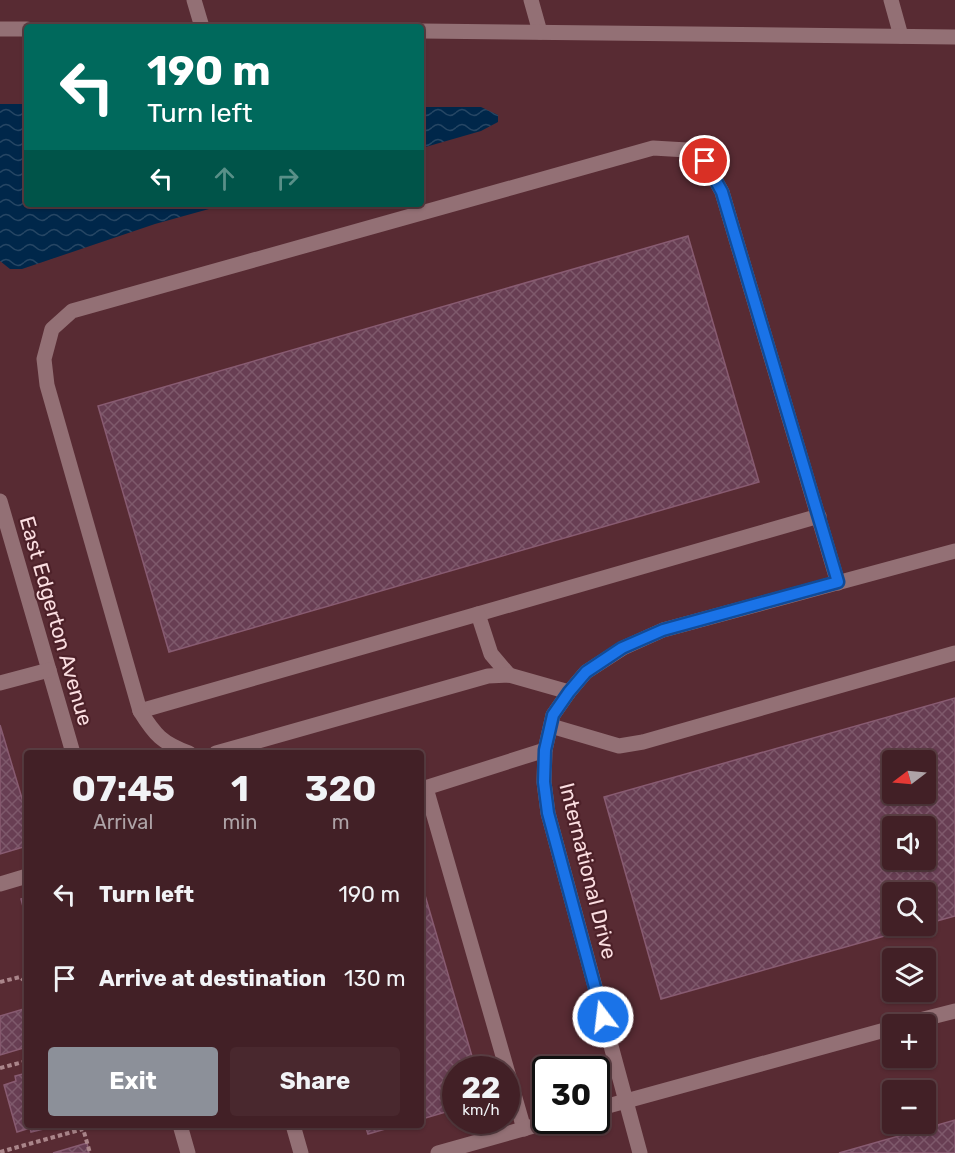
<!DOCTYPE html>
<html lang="en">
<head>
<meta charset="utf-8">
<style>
	:root { --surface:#422026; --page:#49282e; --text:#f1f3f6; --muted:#aea3a7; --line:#5a3e43; --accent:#8c9099 }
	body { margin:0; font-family:Rubik,sans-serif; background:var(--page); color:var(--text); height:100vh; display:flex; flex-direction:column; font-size:22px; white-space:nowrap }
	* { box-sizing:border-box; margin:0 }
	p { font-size:20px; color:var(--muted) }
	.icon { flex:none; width:33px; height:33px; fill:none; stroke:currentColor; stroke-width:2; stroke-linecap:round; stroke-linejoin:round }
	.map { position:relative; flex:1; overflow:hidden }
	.panel { position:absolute; left:24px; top:750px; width:400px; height:378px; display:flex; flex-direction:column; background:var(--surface); border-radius:6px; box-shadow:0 2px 4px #0004,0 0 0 2px var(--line) }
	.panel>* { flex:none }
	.banner { position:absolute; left:24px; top:24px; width:400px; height:183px; border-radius:6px; box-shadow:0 2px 4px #0004,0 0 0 2px var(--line); background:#00695c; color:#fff; overflow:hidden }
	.needle { width:39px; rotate:254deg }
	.fabs { position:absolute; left:882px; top:750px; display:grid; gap:12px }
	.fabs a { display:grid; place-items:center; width:54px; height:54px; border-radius:6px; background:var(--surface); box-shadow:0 2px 4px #0004,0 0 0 2px var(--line); font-size:30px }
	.speed { position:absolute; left:442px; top:1056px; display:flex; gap:12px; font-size:30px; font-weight:700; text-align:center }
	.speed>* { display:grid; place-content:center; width:78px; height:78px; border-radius:50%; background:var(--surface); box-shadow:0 2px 4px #0004,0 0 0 2px var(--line); line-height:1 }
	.speed small { font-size:15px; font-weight:400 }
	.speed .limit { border:3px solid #111; border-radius:9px; background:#fff; color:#111 }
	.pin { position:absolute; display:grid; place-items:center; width:51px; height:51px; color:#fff; margin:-26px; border:3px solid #fff; border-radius:50%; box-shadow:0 2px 6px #0007 }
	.me { position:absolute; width:66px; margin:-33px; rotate:345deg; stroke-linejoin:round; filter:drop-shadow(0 0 4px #0008) }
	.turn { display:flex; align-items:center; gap:21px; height:126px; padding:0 24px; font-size:27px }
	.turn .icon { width:78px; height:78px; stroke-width:2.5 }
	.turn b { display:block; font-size:42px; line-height:51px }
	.lanes { display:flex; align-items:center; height:57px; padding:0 24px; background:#0003; justify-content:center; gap:30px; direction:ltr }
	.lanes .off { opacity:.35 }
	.eta { display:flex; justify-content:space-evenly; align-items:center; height:102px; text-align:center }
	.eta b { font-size:36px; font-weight:700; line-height:42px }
	.action { display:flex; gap:12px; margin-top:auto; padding:12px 24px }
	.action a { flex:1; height:69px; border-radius:6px; background:var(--accent); color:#fff; font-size:24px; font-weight:700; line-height:69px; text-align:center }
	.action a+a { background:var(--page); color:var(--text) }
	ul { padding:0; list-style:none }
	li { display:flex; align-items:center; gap:18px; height:84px; padding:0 24px }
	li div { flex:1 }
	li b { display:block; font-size:22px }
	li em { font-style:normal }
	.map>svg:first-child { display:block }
	.water { fill:url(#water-waves) }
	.building { fill:url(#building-cross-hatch); stroke:#885b71; stroke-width:1.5; fill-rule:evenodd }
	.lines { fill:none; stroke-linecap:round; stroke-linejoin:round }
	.path { stroke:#aa858a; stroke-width:4; stroke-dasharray:4.5 3; stroke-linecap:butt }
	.minor { stroke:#937075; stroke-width:15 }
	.route-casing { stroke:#114b97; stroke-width:15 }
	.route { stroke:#1a73e8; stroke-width:10 }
	.labels { text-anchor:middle; stroke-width:4.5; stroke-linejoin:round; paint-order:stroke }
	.street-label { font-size:21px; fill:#fbdee1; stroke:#4d2129 }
</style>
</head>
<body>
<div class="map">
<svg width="955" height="1153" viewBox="0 0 955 1153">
	<defs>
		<pattern id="water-waves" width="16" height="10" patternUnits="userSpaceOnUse" patternTransform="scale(1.5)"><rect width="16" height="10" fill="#00274a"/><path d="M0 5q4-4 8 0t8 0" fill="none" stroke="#264664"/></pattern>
		<pattern id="building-cross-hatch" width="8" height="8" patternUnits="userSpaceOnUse" patternTransform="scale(1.5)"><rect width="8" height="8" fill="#683e53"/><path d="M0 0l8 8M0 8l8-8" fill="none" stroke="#7e596b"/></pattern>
	</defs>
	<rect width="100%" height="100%" fill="#582b33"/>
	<!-- water -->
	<g class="water">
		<polygon points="0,104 27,104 27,204 227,204 155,224 22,269 10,269 0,261"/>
		<polygon points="422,107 481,107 498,115 498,122 481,131 422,148"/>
	</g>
	<!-- building -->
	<g class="building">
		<polygon points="688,236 759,482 169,652 98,406"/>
		<path d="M955,698V916L926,924V892H892V926H920L661,999L604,797ZM892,760H926V794H892ZM892,826H926V860H892Z"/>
		<polygon points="0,725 27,815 27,846 0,854"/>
		<polygon points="422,885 476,1070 456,1070 456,1109 422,1119"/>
		<polygon points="27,897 27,922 21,899"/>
		<polygon points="27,1008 27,1047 0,1055 0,1016"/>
		<polygon points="27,1073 27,1125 51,1125 52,1127 31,1132 30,1128 17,1132 4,1085 16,1081 15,1076"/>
		<polygon points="955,1120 955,1153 839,1153"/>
		<polygon points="365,1125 399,1125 368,1134"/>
		<polygon points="87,1143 89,1153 53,1153"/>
	</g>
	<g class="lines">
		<!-- path -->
		<g class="path">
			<polyline points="0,982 20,977 27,983"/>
			<polyline points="0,1068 27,1061"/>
			<polyline points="82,1125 90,1153"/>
			<polyline points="0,1152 83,1129"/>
		</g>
		<!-- minor -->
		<g class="minor">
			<polyline points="194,0 202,27"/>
			<polyline points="531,0 540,32"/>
			<polyline points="891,0 901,36"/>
			<polyline points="0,29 27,29"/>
			<polyline points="422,31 955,37"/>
			<polyline points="0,501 73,753"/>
			<polyline points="478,614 819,516"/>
			<polyline points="0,683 49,670"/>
			<polyline points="140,711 478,614 491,654 509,675"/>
			<polyline points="551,726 619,746 643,742 955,653"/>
			<path d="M189,753C162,743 155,735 140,711L47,385L44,359L52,329L72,311L653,148L687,150L705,161L722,192L838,583"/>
			<polyline points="216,753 488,676 509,675 569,692"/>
			<polyline points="426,788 524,1129"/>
			<polyline points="422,789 545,750"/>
			<polyline points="0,884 27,876"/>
			<polyline points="904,1024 955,1011"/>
			<polyline points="597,1109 892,1028"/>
			<polyline points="180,1125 188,1153"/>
			<polyline points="293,1125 301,1153"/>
			<polyline points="438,1153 555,1120"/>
			<polyline points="640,1153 548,813 544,782 545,750 553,715 569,692 586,672 623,648 663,630 955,551"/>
		</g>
	</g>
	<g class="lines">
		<defs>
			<polyline id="route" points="603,1017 548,813 544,782 545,750 553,715 569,692 586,672 622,648 663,630 838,582 722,192 705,161"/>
		</defs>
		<!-- route casing -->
		<use href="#route" class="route-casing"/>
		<!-- route -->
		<use href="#route" class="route"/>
	</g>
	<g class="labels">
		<!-- street labels -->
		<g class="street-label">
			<text transform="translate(56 621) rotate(74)" y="7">East Edgerton Avenue</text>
			<text transform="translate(588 871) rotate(76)" y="7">International Drive</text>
		</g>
	</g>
</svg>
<div class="fabs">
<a><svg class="needle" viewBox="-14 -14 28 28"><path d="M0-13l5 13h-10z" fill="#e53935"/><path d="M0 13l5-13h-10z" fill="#aea3a7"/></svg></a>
<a><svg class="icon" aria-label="sound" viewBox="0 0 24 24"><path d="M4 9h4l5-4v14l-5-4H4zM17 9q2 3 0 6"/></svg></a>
<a><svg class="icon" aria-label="search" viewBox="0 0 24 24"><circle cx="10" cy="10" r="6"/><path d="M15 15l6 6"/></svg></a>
<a><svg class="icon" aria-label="layers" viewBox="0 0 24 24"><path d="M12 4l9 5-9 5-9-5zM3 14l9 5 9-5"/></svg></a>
<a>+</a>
<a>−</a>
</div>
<div class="speed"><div>22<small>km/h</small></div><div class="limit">30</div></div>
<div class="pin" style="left:705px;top:161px;background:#d93025"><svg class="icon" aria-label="arrive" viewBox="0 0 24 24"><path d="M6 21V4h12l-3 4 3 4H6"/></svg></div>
<svg class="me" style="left:603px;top:1017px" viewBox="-20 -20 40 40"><circle r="17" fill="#1a73e8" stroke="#fff" stroke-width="3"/><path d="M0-11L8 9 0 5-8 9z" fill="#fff"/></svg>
<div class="banner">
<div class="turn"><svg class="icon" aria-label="left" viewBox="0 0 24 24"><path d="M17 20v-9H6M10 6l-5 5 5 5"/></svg><div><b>190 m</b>Turn left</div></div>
<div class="lanes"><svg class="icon" aria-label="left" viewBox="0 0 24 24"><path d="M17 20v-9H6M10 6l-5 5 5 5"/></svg><svg class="icon off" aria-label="ahead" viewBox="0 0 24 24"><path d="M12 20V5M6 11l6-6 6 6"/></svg><svg class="icon off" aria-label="right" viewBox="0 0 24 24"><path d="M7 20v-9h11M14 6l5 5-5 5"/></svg></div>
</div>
<section class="panel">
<div class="eta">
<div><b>07:45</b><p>Arrival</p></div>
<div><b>1</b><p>min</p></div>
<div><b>320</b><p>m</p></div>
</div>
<ul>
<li><svg class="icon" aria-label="left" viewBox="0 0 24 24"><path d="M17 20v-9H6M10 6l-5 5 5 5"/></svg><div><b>Turn left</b></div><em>190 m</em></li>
<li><svg class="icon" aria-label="arrive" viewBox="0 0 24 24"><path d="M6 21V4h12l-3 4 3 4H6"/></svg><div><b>Arrive at destination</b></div><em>130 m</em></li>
</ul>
<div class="action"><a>Exit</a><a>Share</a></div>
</section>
</div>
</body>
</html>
